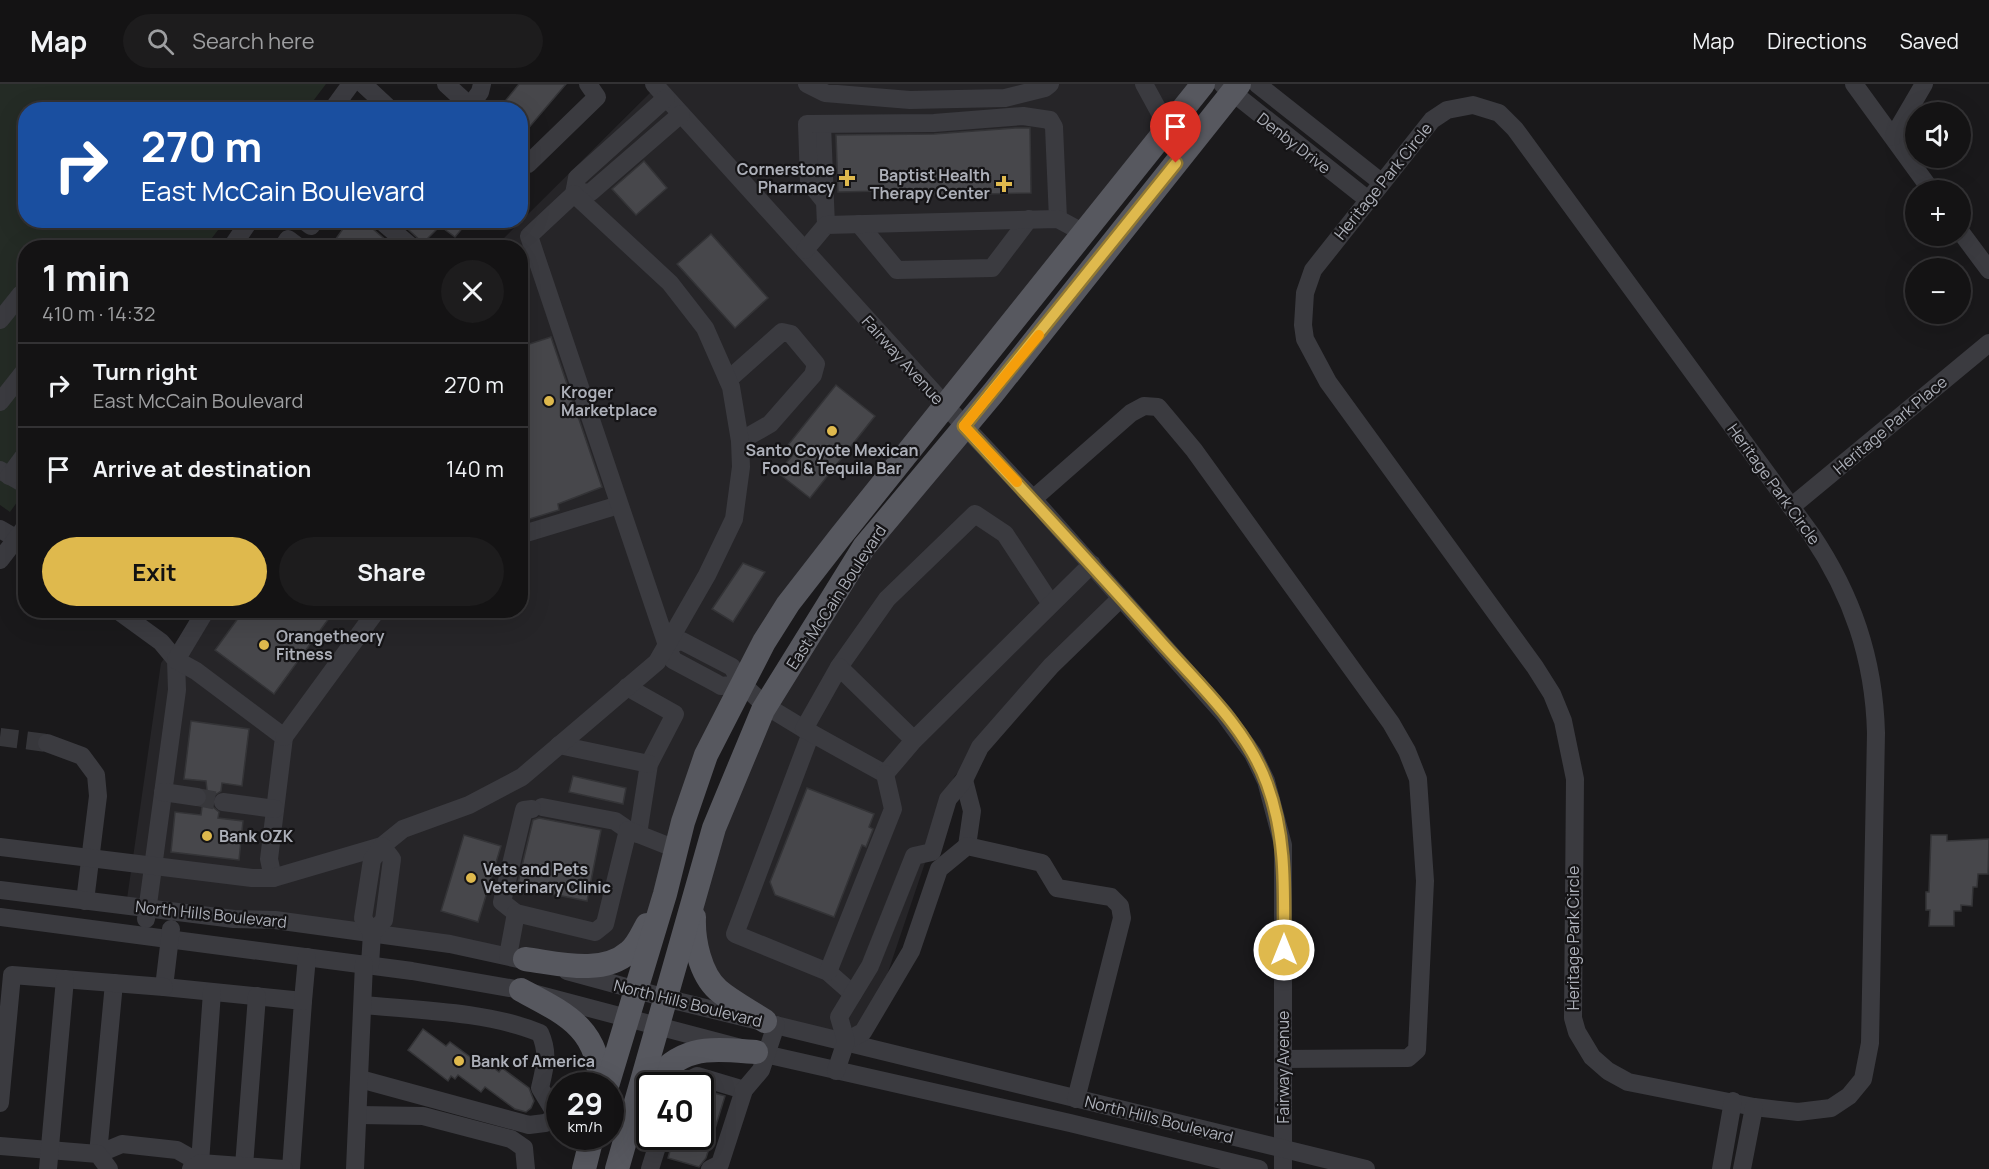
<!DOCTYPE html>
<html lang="en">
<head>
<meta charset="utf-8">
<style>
	:root { --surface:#141314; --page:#1d1c1d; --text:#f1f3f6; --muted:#9d9ea0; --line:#333234; --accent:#dfb94d }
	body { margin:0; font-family:Manrope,sans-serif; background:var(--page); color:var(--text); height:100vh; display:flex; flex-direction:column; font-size:22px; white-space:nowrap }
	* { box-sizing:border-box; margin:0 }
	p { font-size:20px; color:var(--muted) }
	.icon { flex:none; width:33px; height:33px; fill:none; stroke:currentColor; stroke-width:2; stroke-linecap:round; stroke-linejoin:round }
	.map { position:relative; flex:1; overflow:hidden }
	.details { position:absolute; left:18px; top:156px; width:510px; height:378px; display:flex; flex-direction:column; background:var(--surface); border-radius:24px; box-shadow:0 6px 24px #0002,0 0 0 2px var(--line) }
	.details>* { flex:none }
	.banner { position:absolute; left:18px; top:18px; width:510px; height:126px; border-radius:24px; box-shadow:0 6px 24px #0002,0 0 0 2px var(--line); background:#1a4fa0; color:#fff; overflow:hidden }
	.tools { position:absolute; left:1905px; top:18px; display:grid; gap:12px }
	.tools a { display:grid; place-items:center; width:66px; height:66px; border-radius:50%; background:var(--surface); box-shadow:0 6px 24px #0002,0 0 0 2px var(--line); font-size:30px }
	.speed { position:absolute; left:546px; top:988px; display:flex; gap:12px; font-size:30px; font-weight:700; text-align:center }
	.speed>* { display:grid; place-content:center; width:78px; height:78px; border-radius:50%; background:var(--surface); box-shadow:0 6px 24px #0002,0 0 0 2px var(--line); line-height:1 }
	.speed small { font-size:15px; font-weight:400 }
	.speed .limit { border:3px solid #111; border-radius:9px; background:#fff; color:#111 }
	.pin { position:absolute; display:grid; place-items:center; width:51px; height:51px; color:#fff; margin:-62px -26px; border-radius:50% 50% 50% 0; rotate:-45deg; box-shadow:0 0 6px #0007 }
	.pin .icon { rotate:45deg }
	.me { position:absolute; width:66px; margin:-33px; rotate:0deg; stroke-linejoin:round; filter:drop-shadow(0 0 4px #0008) }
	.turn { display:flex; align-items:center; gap:21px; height:126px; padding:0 24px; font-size:27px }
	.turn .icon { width:78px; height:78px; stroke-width:2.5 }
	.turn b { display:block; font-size:42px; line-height:51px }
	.round { display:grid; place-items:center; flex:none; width:63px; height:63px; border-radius:32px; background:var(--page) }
	.summary { display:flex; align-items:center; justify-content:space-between; height:102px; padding:0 24px }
	h1 { font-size:36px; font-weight:700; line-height:45px }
	.button { display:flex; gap:12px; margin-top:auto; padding:12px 24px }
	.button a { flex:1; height:69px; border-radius:36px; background:var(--accent); color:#111; font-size:24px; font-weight:700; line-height:69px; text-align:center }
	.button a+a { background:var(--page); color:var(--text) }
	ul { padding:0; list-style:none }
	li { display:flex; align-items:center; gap:18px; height:84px; padding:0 24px; border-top:2px solid var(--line) }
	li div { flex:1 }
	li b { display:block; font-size:22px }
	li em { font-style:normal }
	header { display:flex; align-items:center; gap:36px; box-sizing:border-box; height:84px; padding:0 30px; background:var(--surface); border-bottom:2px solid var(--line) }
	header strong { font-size:28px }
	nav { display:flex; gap:33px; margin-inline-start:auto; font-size:21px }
	.search { width:420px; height:54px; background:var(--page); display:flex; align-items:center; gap:15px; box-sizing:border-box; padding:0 21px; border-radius:33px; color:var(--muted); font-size:22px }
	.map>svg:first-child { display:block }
	.built { fill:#262528 }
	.green { fill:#242b25 }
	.building { fill:#47474b; stroke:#343437; stroke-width:1.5 }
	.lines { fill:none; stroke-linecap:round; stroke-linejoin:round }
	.minor-tunnel { stroke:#37373b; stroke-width:18; stroke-dasharray:18 9; stroke-linecap:butt }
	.minor { stroke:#3b3b40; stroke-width:18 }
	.major { stroke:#57585f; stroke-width:24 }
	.route-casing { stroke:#917832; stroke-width:15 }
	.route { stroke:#dfb94d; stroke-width:10 }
	.slow { stroke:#f59e0b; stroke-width:10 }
	.poi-dot { fill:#dfb94d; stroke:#151416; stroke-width:2 }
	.labels { text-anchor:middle; stroke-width:4.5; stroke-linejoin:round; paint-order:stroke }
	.street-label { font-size:16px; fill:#adb0b9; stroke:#151416 }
	.poi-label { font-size:16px; font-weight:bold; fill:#adb0b9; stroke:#151416; text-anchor:start }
</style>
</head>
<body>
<header>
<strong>Map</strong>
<div class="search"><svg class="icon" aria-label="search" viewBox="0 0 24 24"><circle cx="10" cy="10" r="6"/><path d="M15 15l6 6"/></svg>Search here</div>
<nav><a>Map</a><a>Directions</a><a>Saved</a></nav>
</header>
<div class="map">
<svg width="1989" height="1085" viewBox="0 0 1989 1085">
	<rect width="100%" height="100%" fill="#1a191b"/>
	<!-- built -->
	<g class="built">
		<polygon points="654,0 1203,0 744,595 631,867 591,882 126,822 161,579 198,527 520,526 520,164 495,163 656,3"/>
		<polygon points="964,342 1117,508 954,693 863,962 776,941 705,885 693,850 763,626"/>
	</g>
	<!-- green -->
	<polygon class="green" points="0,0 326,0 307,25 26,26 26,136 225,137 205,163 26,164 25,407 10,428 0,421"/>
	<!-- building -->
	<g class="building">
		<polygon points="519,0 566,0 520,54 520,26 498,26"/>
		<polygon points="1015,44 1030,44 1031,109 933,111 933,106 838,108 836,51 934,50"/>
		<polygon points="644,77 667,104 636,131 612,105"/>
		<polygon points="356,136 369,136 373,145 395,164 340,164 333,159 347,139 352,143"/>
		<polygon points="398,136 469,136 455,153 440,142 423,159"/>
		<polygon points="711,150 768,214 735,244 677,180"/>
		<polygon points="551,253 602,403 558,420 559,426 520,438 520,263"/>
		<polygon points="836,301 875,332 810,414 778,389 796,367 788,361"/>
		<polygon points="743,479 765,488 733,538 712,525"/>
		<polygon points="244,526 335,526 274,610 215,566"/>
		<polygon points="191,637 249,645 242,702 222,699 221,707 215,711 212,717 213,723 219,728 218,734 243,737 239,776 171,768 175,728 201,731 202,723 208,715 206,697 184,695"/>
		<polygon points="573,692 626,704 623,720 569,708"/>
		<polygon points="807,704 874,730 869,743 873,745 866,763 862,761 834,833 775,811 770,798"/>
		<polygon points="539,734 601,746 587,817 517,803 533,736"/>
		<polygon points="464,751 501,762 478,838 441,827"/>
		<polygon points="1931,751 1947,751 1947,757 1989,755 1988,790 1978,790 1977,803 1973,803 1972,822 1961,821 1961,827 1954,827 1954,842 1929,842 1930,826 1926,826 1926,808 1929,808"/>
		<polygon points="423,945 446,962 450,958 473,975 476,970 499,988 502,984 529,1004 534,1017 531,1024 526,1028 515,1025 485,1003 481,1008 458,991 455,995 451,992 448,997 408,966"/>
		<polygon points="700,1005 725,1012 706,1074 699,1083 668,1074 674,1053 700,1053"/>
	</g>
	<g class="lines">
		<!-- minor-tunnel -->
		<g class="minor-tunnel">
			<polyline points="0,653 47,659"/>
			<polyline points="197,713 223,718"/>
		</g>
		<!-- minor -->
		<g class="minor">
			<polyline points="363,0 391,26"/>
			<polyline points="446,0 470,22 480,8 482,0"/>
			<polyline points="654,0 945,321 1033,415 1224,630 1253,670 1266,697 1283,761 1283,1085"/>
			<polyline points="807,0 825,9 910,16 1005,14 1045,4 1050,0"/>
			<polyline points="1144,0 1168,44"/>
			<polyline points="1222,0 1367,115"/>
			<polyline points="1257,0 1381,98"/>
			<polyline points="1854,0 1931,106"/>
			<polyline points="666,14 577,94 574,110 591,108 681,30"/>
			<path d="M1473,21L1499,29L1515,45L1811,450C1852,511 1874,574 1876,649L1870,959L1863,995L1849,1012L1831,1024L1798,1028L1754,1023L1628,998L1608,987L1592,973L1577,948L1573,934L1575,695L1563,637L1552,610L1535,583L1328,298L1305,255L1303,241L1305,209L1313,186L1432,36L1447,26Z"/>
			<polyline points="332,26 351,0"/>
			<polyline points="822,40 825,118"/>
			<polyline points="1893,53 1924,0"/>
			<polyline points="528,80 597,13 588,0"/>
			<polyline points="303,136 311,142 315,136"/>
			<polyline points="380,136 413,164"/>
			<polyline points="859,140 897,186 992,184 1029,135"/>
			<polyline points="826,141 825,118 809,98 807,40 934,39 1023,32 1050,36 1054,43 1058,135"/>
			<polyline points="1960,147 1989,186"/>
			<polyline points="231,164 250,136"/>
			<polyline points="282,164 288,155 300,164"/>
			<polyline points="805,166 826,141 1058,135 1084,149"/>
			<polyline points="0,236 21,210 26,213"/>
			<polyline points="728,296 782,248 791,250 816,280 813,291 770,340 740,357"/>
			<polyline points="0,318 26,285"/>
			<polyline points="0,386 26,401"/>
			<polyline points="9,392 26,369"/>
			<polyline points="1033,415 1131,329 1144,322 1158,323 1194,366 1391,639 1407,667 1418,695 1425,797 1417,966 1408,974 1283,975"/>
			<polyline points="1791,423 1989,259"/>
			<polyline points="0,445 26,460"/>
			<polyline points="520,451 619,421"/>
			<polyline points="0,476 26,442"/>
			<polyline points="117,526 161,558 176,576 177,606 146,835"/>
			<polyline points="206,526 176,576 196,587 284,653 269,775 273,794"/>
			<polyline points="839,583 887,515 975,430 1005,450 1051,520"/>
			<polyline points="742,600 721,602 716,599 673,576 667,561 682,557 732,583 742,600 766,622 804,645"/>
			<polyline points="627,603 675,630 649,680 638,750"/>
			<polyline points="811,649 735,850 828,888 853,910"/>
			<polyline points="284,653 377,526"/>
			<polyline points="914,656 885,690 804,645 839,583 914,656 1092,480"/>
			<polyline points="47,659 82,672 96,691 98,712 85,817"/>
			<polyline points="559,661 649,680"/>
			<polyline points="964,696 972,727 967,762"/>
			<polyline points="163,708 197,713"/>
			<polyline points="223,718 275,725"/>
			<polyline points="542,723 615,737 628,746"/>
			<polyline points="0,763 252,794 273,794 382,762 403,745 469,721 522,693 657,578 707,491 734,435 741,383 740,357 731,303 705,244 670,199 574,110 529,152 667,561"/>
			<polyline points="0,806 234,835 275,836 450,860 537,879"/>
			<polyline points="516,829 502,818 524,726 532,725"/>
			<polyline points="0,833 412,887 521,906 756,968 1070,1039 1259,1085"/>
			<polyline points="171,845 164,903 303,917 291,1085"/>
			<polyline points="508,872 516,829 595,848 605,840 628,746 676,765"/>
			<polyline points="370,881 372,849 363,834 372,776 382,762 392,775 384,836 372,849"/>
			<polyline points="567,887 681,918 1366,1085"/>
			<polyline points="828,888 893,725 885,690"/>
			<polyline points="114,899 98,1070 122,1060 177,1066 200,1079 212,908"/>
			<polyline points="303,917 307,873"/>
			<path d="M363,921C417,926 490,928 540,949C549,969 545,983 540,1004L557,1032"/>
			<polyline points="846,957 863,948 911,867 939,785 967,762 1042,779 1057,804 1111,813 1120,822 1122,834 1076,1015"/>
			<polyline points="836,987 846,957 839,933 870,882 914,772 932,768 948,715 964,696 980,663 1051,582 1121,514"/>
			<polyline points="360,995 529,1041 545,1039 560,1032"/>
			<polyline points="677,1002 697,992 744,1006"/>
			<polyline points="0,1019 12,891 164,903"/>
			<polyline points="632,1028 650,1035"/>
			<polyline points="359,1031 423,1032 511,1055 524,1064 526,1085"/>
			<polyline points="0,1062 98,1070 109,1085"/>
			<polyline points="244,1082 257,912"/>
			<polyline points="48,1085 65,895"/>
			<polyline points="191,1085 200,1079 284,1085"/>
			<polyline points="355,1085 364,880"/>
			<polyline points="650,1085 660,1053"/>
			<polyline points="710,1085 720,1080 744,1006 761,986 776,941"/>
			<polyline points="1721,1085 1733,1017"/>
			<polyline points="1742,1085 1754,1023"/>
		</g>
		<!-- major -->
		<g class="major">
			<path d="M694,833C693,856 700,890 718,906C732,918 750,927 765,937"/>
			<path d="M525,875C557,879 602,892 629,868C637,862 642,850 647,841"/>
			<path d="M521,906C566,930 600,945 600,1002"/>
			<polyline points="607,1002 665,810 683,738 706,671 764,558 788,520 840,453 1203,0"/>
			<path d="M650,1002C680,960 710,965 756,968"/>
			<polyline points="584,1085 592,1053"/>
			<polyline points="617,1085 714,744 763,626 864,463 993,309 1239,0"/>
		</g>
	</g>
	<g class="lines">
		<defs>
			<path id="route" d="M1176,79L964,342C1030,414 1096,485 1161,558C1199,601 1247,644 1267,700C1287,754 1284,809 1284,866"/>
		</defs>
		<!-- route casing -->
		<use href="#route" class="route-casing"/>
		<!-- route -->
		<use href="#route" class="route"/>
		<!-- slow -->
		<polyline class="slow" points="1017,398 964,342 1039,251"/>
	</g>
	<!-- markers -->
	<g class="poi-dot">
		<path d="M844 85h6v6h6v6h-6v6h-6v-6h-6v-6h6z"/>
		<path d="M1001 91h6v6h6v6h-6v6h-6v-6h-6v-6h6z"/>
		<circle cx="549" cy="317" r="6"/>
		<circle cx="832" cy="347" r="6"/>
		<circle cx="264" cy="561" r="6"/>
		<circle cx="207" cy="752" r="6"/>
		<circle cx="471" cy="794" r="6"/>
		<circle cx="459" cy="977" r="6"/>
	</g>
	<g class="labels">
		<!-- street labels -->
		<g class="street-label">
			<text transform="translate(1294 59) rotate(38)" y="6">Denby Drive</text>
			<text transform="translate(1383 97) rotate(-51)" y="6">Heritage Park Circle</text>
			<text transform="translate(903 276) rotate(48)" y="6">Fairway Avenue</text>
			<text transform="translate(1890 341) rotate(-40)" y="6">Heritage Park Place</text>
			<text transform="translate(1774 400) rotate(54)" y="6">Heritage Park Circle</text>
			<text transform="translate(836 513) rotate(-57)" y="6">East McCain Boulevard</text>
			<text transform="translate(211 830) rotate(6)" y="6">North Hills Boulevard</text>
			<text transform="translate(1573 854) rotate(-90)" y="6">Heritage Park Circle</text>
			<text transform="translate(688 919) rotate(14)" y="6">North Hills Boulevard</text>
			<text transform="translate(1283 983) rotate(-90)" y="6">Fairway Avenue</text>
			<text transform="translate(1159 1035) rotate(14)" y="6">North Hills Boulevard</text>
		</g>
		<!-- poi labels -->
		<g class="poi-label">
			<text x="835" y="91" text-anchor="end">Cornerstone<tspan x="835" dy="18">Pharmacy</tspan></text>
			<text x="990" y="97" text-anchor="end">Baptist Health<tspan x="990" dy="18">Therapy Center</tspan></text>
			<text x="561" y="314">Kroger<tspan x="561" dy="18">Marketplace</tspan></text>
			<text x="832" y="372" text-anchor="middle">Santo Coyote Mexican<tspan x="832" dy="18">Food &amp; Tequila Bar</tspan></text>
			<text x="276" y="558">Orangetheory<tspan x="276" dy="18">Fitness</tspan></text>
			<text x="219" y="758">Bank OZK</text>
			<text x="483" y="791">Vets and Pets<tspan x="483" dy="18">Veterinary Clinic</tspan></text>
			<text x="471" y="983">Bank of America</text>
		</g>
	</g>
</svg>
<div class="tools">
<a><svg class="icon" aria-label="sound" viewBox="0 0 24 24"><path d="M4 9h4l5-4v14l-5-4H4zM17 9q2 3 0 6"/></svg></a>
<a>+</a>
<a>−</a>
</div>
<div class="speed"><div>29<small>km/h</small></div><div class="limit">40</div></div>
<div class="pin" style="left:1176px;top:79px;background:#d93025"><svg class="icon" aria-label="arrive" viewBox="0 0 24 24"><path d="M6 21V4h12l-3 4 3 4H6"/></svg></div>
<svg class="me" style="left:1284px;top:866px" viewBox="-20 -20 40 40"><circle r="17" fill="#dfb94d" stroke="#fff" stroke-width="3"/><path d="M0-11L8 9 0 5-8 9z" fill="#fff"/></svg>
<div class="banner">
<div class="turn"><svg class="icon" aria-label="right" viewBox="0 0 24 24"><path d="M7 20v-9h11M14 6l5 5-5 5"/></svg><div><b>270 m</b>East McCain Boulevard</div></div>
</div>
<section class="details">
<div class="summary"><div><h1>1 min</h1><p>410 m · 14:32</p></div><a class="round"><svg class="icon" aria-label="close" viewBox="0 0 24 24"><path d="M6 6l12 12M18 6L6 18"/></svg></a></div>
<ul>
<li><svg class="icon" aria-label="right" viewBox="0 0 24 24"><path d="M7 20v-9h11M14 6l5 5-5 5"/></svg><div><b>Turn right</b><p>East McCain Boulevard</p></div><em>270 m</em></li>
<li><svg class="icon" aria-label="arrive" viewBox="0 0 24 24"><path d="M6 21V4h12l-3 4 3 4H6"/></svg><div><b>Arrive at destination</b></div><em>140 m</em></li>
</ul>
<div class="button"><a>Exit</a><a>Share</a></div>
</section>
</div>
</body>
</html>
